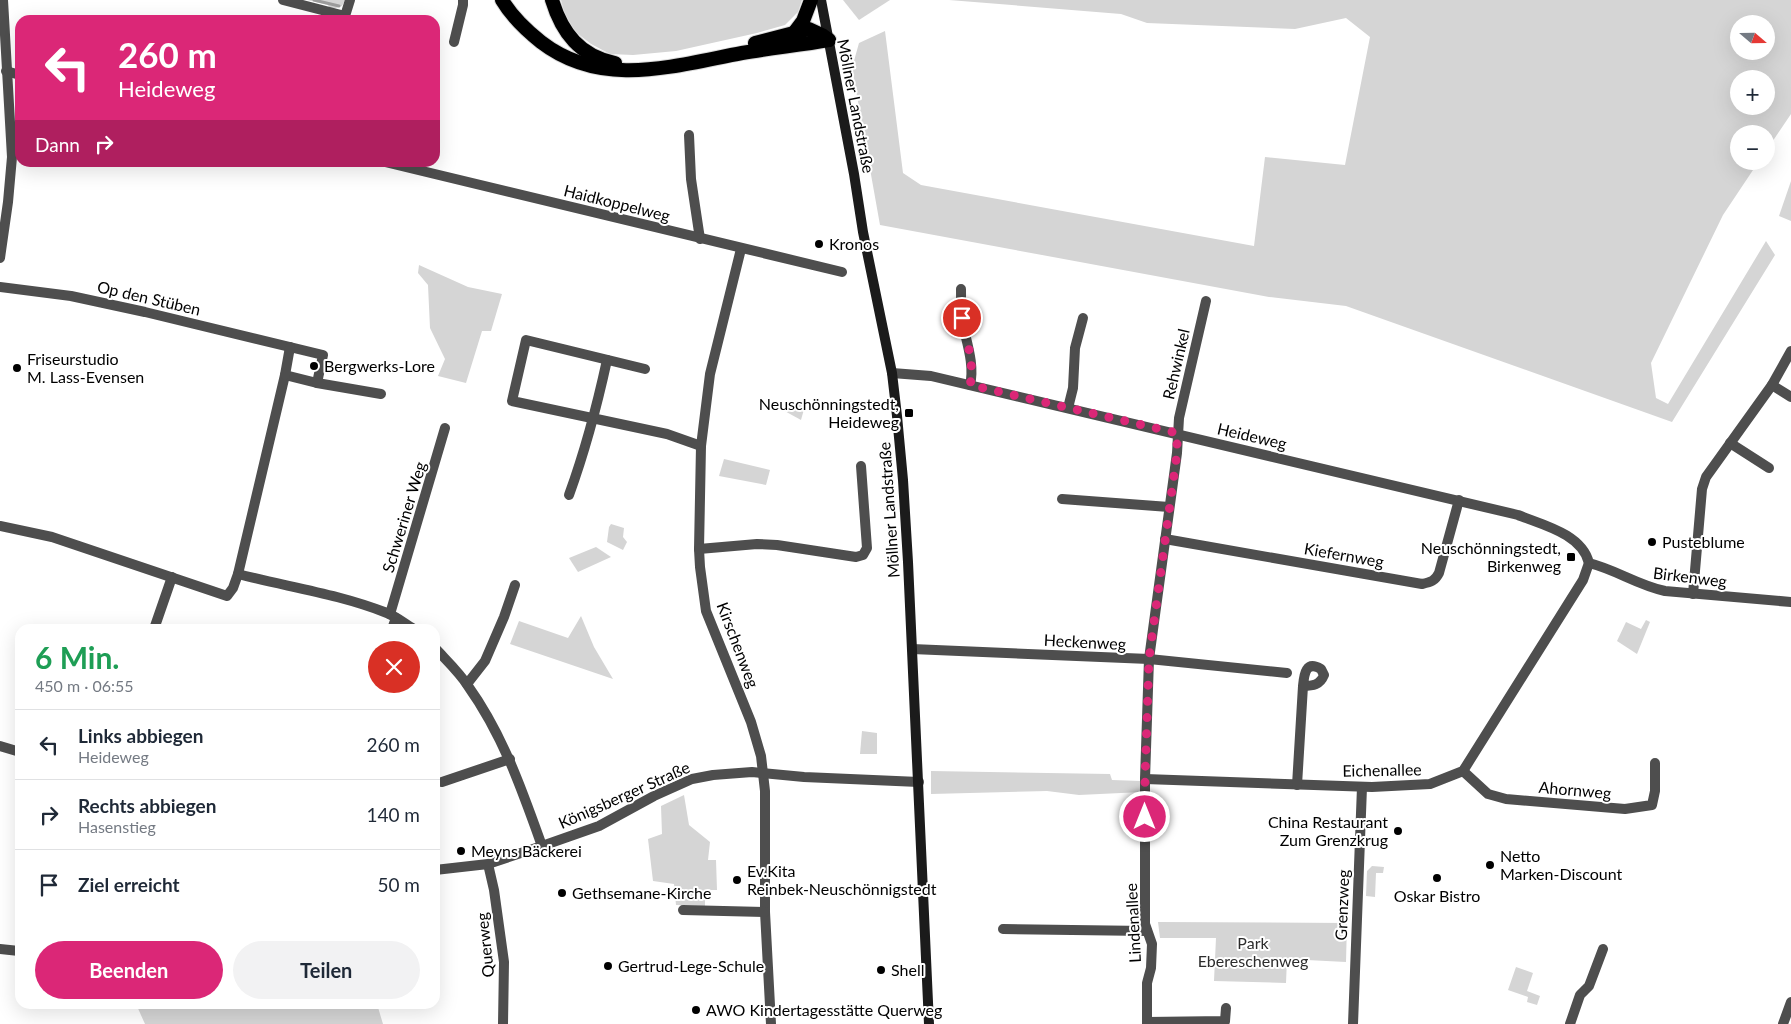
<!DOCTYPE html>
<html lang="de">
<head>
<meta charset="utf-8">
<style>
	:root { --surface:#fff; --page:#f2f2f3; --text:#1f2937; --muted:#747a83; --line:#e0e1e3; --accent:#db2777 }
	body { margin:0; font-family:Lato,sans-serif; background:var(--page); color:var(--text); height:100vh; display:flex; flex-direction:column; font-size:19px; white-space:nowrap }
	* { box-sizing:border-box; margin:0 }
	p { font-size:16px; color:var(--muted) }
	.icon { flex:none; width:28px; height:28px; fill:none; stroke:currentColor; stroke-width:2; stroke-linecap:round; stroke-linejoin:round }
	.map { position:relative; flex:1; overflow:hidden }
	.side { position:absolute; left:15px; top:624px; width:425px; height:385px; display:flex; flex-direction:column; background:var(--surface); border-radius:15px; box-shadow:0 5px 20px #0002 }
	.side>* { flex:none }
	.banner { position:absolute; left:15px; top:15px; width:425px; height:152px; border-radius:15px; box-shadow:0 5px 20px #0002; background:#db2777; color:#fff; overflow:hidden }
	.needle { width:32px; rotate:110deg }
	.buttons { position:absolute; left:1730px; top:15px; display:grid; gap:10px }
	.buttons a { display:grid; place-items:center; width:45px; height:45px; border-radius:50%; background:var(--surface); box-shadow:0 5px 20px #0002; font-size:25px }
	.pin { position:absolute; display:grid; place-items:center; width:42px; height:42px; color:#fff; margin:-21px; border:2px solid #fff; border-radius:50%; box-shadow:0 1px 5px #0007 }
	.me { position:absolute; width:55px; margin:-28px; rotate:0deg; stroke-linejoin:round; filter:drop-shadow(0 0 4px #0008) }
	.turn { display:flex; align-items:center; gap:18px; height:105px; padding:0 20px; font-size:22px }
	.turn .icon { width:65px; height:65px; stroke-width:2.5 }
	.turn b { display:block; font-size:35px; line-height:42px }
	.then { display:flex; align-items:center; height:48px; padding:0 20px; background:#0003; gap:10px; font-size:19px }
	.round { display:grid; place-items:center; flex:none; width:52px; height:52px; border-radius:26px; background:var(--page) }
	.summary { display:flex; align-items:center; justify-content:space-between; height:85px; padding:0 20px }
	h1 { font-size:30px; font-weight:700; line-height:38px; color:#1e9e55 }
	.cta { display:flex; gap:10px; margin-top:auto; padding:10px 20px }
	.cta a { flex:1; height:58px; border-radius:30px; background:var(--accent); color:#fff; font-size:20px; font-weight:700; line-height:58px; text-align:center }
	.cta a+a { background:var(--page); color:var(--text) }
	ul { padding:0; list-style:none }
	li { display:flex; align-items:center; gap:15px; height:70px; padding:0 20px; border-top:1px solid var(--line) }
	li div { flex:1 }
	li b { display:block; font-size:19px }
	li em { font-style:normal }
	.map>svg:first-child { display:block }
	.green { fill:#d5d5d5; fill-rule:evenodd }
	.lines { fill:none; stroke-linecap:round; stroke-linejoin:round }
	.stream { stroke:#9c9c9c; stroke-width:3 }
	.trunk-casing { stroke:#dbdbdb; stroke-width:16 }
	.minor { stroke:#4e4e4e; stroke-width:10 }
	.tertiary { stroke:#4e4e4e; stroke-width:10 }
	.secondary { stroke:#1b1b1b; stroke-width:10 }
	.trunk { stroke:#000; stroke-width:14 }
	.route { stroke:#db2777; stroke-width:9; stroke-dasharray:0 16.2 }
	.poi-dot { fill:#000; stroke:#fff; stroke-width:2 }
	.labels { text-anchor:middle; stroke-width:4; stroke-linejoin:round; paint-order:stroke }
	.street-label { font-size:16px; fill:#000; stroke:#fff }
	.poi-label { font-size:16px; fill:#000; stroke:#fff; text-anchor:start }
	.park-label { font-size:16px; fill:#2c2c2c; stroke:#fff }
</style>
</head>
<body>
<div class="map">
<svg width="1791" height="1024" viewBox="0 0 1791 1024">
	<rect width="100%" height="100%" fill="#fff"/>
	<!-- green -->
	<g class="green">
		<polygon points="307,0 345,0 342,6 330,10 328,5"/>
		<polygon points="561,0 802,0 798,12 785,25 757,33 676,51 633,55 610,54 591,44 573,30 565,16"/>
		<polygon points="843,0 890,0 859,20"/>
		<path d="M949,0H1791V114L1766,151V134H1739V161H1759L1723,215L1651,363L1656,398L1668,404L1766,241L1775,255L1672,422L1346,306L1269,297L880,225L852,68L859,43L885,31L903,173L921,185L1254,246L1265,157L1345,165L1370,37L1346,18L1295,29L1147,23L1121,14ZM1739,24H1766V51H1739ZM1739,79H1766V106H1739Z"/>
		<polygon points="1791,181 1791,221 1779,216"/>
		<polygon points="419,265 468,287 502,294 491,331 482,331 466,383 438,376 445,359 430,328 428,285 418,273"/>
		<polygon points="806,402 801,420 770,403"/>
		<polygon points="724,459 770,470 766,485 719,476"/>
		<polygon points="611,524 624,528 623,537 627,542 623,550 607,542 609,527"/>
		<polygon points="596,547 611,557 578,572 569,558"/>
		<polygon points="581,616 594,647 613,679 510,644 519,621 568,638"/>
		<polygon points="1646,620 1650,622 1637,654 1617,641 1626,622 1641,629"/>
		<polygon points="862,731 877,733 877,754 860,754"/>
		<polygon points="931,771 1110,774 1112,780 1141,781 1142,792 1079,795 1047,791 931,794"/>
		<polygon points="684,795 689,825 710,842 708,860 716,860 717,890 705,890 705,906 676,905 674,884 653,881 648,839 662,834 661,806"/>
		<polygon points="1372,866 1384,867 1383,873 1376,873 1375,897 1366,896 1367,871"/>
		<polygon points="1158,922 1347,923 1346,962 1287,959 1286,983 1214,981 1216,938 1160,938"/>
		<polygon points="1516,967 1533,973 1527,991 1540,996 1537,1005 1527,1002 1528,997 1508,990"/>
		<polygon points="136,1004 377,1004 383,1024 145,1024"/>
	</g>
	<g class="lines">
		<!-- stream -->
		<polyline class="stream" points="314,0 339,6"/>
		<defs>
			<g id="trunk">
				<path d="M502,0C512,17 526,30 541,42C602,89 673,66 742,53C771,48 800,45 829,40"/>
				<path d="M552,0C562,33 580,56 615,63"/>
				<polyline points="794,33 803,21 811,0"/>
				<polyline points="755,43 809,29 822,35 829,40"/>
			</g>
		</defs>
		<!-- trunk casing -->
		<use href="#trunk" class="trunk-casing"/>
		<!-- minor -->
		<g class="minor">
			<polyline points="283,0 345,16 350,0"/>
			<polyline points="454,42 463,5 463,0"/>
			<polyline points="6,71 20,75"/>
			<polyline points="689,135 691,179 700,239"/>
			<polyline points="385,162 842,272"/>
			<polyline points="741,249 710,374 701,446 699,549 700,567 706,611 751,722 761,756 765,791 765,912 771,1024"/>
			<polyline points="0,287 71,296 145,312 323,355 317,383 285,375 238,574 233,588 227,596 52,537 0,526"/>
			<path d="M961,289C961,299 961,310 962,320C966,341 975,364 970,385"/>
			<polyline points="645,369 526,340 512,401 667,434 701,446"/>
			<path d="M892,373L931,376L1518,515C1543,525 1582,534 1589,563"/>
			<polyline points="285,375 290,347"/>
			<polyline points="317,383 381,394"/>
			<polyline points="1772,385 1791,397"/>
			<polyline points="1068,408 1073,388 1075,348 1083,318"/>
			<polyline points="1730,443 1769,468"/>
			<path d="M569,495C585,451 597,406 607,360"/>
			<polyline points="1062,499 1169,507"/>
			<path d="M1165,539L1422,584C1431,582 1435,581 1439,573L1459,500"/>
			<polyline points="699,549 757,544 777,545 856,557 863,555 867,548 861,466"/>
			<path d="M1589,563C1617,570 1637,585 1665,591L1791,602"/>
			<path d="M238,574C288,587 339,594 387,613C397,617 405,624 414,629"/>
			<polyline points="1693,594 1702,489 1706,477 1772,385 1791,351"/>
			<polyline points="390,614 445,428"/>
			<polyline points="154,629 172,577"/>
			<polyline points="392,629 396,618"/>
			<path d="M435,648C446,660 459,672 468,686C503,735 522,790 542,846"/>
			<polyline points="912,649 1149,659 1287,673"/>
			<polyline points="467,684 485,661 504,617 515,585"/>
			<polyline points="0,746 20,752"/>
			<polyline points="1463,771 1488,794 1506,799 1625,809 1652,805 1655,791 1655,763"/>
			<polyline points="1145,779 1372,787 1430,784 1463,771 1583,580 1589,563"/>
			<polyline points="442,782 510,759"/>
			<path d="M1297,785L1303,686C1304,674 1306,660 1321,669L1324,675C1320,685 1313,686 1303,686"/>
			<polyline points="488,864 494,890 504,962 503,1024"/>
			<polyline points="435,870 488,864 542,846 599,826 654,796 692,779 713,775 752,772 804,777 919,782"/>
			<polyline points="683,910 765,912"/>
			<polyline points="1003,929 1147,931"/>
			<polyline points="0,949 19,951 20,947"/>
			<polyline points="1147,1022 1225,1021 1226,1008"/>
			<polyline points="1147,1024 1147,983 1151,968 1152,944 1145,924 1145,779 1149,659 1177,453 1179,418 1206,301"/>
			<polyline points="1353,1024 1362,787"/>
			<polyline points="1570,1024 1580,995 1589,986 1603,949"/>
			<polyline points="1783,1024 1791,1002"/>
		</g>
		<!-- tertiary -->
		<polyline class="tertiary" points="0,258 8,202 12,157 3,0"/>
		<!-- secondary -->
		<polyline class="secondary" points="821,0 854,174 863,232 892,373 897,416 903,480 908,562 929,1024"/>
		<!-- trunk -->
		<use href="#trunk" class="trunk"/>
	</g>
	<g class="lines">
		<!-- route -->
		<path class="route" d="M962,318C966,339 975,364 970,385L1177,433V453L1149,659L1145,779V817"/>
	</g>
	<!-- markers -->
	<g class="poi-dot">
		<circle cx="819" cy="244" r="5"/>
		<circle cx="314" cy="366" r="5"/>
		<circle cx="17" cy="368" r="5"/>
		<rect x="904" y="408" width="10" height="10" rx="2.5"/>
		<circle cx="1652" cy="542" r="5"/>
		<rect x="1566" y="552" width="10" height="10" rx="2.5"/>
		<circle cx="1398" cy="831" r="5"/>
		<circle cx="461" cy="851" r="5"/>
		<circle cx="1490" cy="865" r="5"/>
		<circle cx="1437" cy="878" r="5"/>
		<circle cx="737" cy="880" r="5"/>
		<circle cx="562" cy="893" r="5"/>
		<circle cx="608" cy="966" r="5"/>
		<circle cx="881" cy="970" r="5"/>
		<circle cx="696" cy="1010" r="5"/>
	</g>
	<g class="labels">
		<!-- street labels -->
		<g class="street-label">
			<text transform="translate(856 106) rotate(79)" y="6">Möllner Landstraße</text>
			<text transform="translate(617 203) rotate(14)" y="6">Haidkoppelweg</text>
			<text transform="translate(149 298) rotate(13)" y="6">Op den Stüben</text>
			<text transform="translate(1176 364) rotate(-77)" y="6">Rehwinkel</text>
			<text transform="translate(1252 436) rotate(13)" y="6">Heideweg</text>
			<text transform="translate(889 510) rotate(-94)" y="6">Möllner Landstraße</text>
			<text transform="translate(404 517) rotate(-73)" y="6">Schweriner Weg</text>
			<text transform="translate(1344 555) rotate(10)" y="6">Kiefernweg</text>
			<text transform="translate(1690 577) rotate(7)" y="6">Birkenweg</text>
			<text transform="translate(1085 642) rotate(3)" y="6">Heckenweg</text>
			<text transform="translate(738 645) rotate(69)" y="6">Kirschenweg</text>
			<text transform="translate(1382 770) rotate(-1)" y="6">Eichenallee</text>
			<text transform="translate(1575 790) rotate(5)" y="6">Ahornweg</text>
			<text transform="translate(624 795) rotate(-24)" y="6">Königsberger Straße</text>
			<text transform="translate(1342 905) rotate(-88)" y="6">Grenzweg</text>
			<text transform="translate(1133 923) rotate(-93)" y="6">Lindenallee</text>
			<text transform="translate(485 945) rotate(-96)" y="6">Querweg</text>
		</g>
		<!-- poi labels -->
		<g class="poi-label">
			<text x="829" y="250">Kronos</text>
			<text x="27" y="365">Friseurstudio<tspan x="27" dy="18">M. Lass-Evensen</tspan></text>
			<text x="324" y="372">Bergwerks-Lore</text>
			<text x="899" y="410" text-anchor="end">Neuschönningstedt,<tspan x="899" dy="18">Heideweg</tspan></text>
			<text x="1662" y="548">Pusteblume</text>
			<text x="1561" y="554" text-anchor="end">Neuschönningstedt,<tspan x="1561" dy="18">Birkenweg</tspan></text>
			<text x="1388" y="828" text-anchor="end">China Restaurant<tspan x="1388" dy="18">Zum Grenzkrug</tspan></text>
			<text x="471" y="857">Meyns Bäckerei</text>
			<text x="1500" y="862">Netto<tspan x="1500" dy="18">Marken-Discount</tspan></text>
			<text x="747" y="877">Ev.Kita<tspan x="747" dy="18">Reinbek-Neuschönnigstedt</tspan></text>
			<text x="572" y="899">Gethsemane-Kirche</text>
			<text x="1437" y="902" text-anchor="middle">Oskar Bistro</text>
			<text x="618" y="972">Gertrud-Lege-Schule</text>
			<text x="891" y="976">Shell</text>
			<text x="706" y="1016">AWO Kindertagesstätte Querweg</text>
		</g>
		<!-- park labels -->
		<g class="park-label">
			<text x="1253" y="949">Park<tspan x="1253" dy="18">Ebereschenweg</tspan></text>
		</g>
	</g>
</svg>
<div class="buttons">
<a><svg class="needle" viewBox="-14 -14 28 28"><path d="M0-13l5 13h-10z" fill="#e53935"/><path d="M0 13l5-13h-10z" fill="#747a83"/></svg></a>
<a>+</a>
<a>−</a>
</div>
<div class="pin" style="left:962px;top:318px;background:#d93025"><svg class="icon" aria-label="arrive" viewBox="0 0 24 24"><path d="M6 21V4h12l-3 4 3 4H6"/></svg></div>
<svg class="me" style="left:1145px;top:817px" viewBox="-20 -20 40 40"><circle r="17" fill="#db2777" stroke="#fff" stroke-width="3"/><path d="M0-11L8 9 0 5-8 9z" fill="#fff"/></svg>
<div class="banner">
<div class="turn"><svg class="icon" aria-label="left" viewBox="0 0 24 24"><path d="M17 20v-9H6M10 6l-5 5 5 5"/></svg><div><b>260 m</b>Heideweg</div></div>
<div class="then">Dann<svg class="icon" aria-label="right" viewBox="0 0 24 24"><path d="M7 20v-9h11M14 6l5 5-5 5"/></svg></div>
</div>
<section class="side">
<div class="summary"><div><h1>6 Min.</h1><p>450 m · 06:55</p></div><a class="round" style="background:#d93025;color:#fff"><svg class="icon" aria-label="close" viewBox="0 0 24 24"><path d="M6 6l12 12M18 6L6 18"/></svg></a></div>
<ul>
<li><svg class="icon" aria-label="left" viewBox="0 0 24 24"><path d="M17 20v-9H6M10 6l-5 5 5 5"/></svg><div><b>Links abbiegen</b><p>Heideweg</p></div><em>260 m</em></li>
<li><svg class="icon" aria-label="right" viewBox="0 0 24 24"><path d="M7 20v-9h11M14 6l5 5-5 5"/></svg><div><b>Rechts abbiegen</b><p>Hasenstieg</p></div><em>140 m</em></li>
<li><svg class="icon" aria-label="arrive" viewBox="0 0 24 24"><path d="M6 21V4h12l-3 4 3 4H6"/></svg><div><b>Ziel erreicht</b></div><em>50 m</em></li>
</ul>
<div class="cta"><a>Beenden</a><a>Teilen</a></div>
</section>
</div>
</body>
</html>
